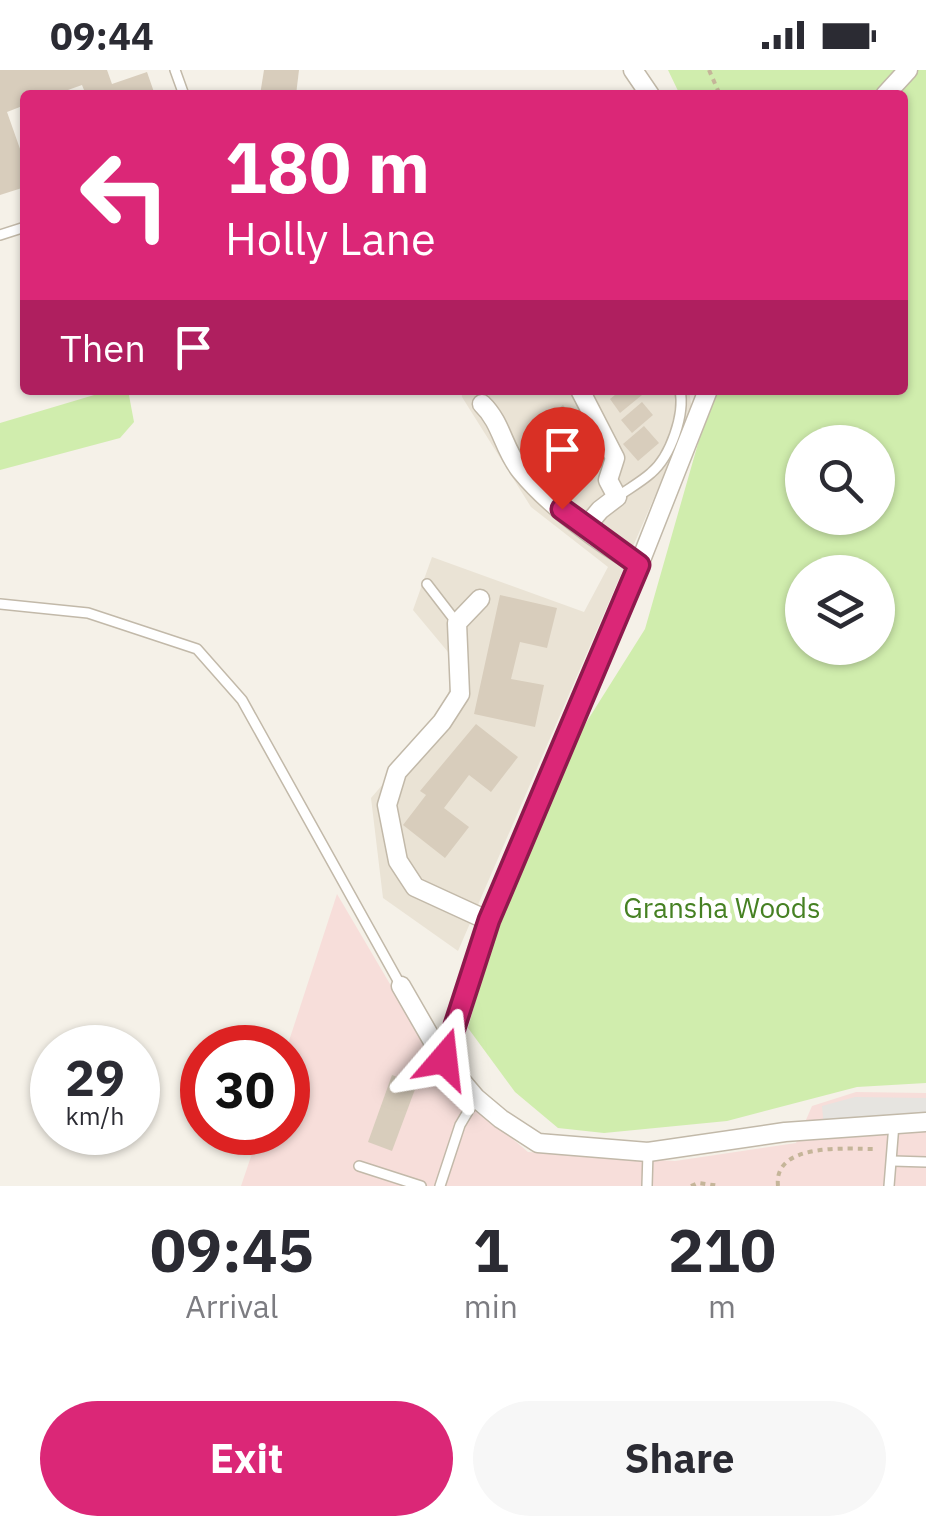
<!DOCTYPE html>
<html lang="en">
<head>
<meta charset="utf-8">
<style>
	:root { --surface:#fff; --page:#f7f7f7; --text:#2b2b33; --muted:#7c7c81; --accent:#db2777 }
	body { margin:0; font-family:"IBM Plex Sans",sans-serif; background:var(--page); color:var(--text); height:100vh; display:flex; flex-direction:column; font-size:38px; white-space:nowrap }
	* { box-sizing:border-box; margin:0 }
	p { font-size:32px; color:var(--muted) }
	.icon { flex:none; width:55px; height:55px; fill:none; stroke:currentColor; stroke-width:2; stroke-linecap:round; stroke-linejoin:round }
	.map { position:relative; height:1116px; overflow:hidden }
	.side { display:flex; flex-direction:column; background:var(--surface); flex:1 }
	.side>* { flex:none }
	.top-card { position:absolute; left:20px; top:20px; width:888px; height:305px; border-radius:10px; box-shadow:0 2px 8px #0004; background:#db2777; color:#fff; overflow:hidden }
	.buttons { position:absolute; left:785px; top:355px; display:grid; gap:20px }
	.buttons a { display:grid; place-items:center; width:110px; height:110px; border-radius:50%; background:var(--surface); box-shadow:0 2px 8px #0004; font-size:50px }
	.speed { position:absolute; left:30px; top:955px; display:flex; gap:20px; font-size:50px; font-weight:700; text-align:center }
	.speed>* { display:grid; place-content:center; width:130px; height:130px; border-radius:50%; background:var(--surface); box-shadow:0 2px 8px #0004; line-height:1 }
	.speed small { font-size:25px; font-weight:400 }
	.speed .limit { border:15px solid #d22; background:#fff; color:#111 }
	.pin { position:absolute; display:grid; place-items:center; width:85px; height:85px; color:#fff; margin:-102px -42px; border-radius:50% 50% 50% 0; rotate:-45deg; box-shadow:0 0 10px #0007 }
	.pin .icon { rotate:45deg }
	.me { position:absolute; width:110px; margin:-55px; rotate:17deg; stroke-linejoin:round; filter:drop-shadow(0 0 8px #0008) }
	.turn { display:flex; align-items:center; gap:35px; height:210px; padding:0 40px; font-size:45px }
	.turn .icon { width:130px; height:130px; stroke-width:2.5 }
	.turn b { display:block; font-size:70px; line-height:85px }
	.then { display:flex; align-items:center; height:95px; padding:0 40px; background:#0003; gap:20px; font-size:38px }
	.eta { display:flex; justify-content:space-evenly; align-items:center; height:170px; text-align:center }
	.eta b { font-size:60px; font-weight:700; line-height:70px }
	.cta { display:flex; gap:20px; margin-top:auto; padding:20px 40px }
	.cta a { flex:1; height:115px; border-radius:60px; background:var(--accent); color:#fff; font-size:40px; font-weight:700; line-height:115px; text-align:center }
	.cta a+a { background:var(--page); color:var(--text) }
	.status { display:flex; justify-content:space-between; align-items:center; height:70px; padding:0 50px; background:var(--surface); direction:ltr }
	.status svg { height:28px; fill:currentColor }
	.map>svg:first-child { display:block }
	.residential { fill:#eae3d5 }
	.medical { fill:#f7deda }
	.green { fill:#d0edad; fill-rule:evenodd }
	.parking { fill:#e6e4e0 }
	.building { fill:#d8cdbc }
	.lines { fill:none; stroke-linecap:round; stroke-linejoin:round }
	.service-casing { stroke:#c2b9a9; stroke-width:12 }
	.minor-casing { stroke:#c2b9a9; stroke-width:21 }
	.path { stroke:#c5b599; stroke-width:4; stroke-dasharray:5 5; stroke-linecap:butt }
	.service { stroke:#fff; stroke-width:9 }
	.minor { stroke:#fff; stroke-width:18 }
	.route-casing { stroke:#8e194d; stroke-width:25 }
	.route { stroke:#db2777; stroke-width:18 }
	.labels { text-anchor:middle; stroke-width:9; stroke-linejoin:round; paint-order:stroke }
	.park-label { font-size:28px; fill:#468123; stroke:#fff }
</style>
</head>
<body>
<div class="status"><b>09:44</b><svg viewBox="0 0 49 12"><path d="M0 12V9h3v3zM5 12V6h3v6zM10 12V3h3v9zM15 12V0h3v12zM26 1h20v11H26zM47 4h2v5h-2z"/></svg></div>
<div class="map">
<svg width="926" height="1116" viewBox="0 0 926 1116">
	<rect width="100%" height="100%" fill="#f5f1e8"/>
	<!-- residential -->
	<polygon class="residential" points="461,320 689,320 692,340 458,881 383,828 371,728 446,641 453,588 413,540 432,487 584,542 608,497 531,437 462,327"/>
	<!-- medical -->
	<polygon class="medical" points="337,824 450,1016 528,1082 675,1091 796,1073 812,1036 856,1022 926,1023 926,1116 241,1116 259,1063 288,1062 287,977"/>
	<!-- green -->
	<g class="green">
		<path d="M668,0H926V1013L857,1017L727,1051L604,1063L558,1058L515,1022L468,958L499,846L545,729L584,656L645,559L705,349L710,320H902V25H680ZM802,372H878V448H802ZM802,502H878V578H802Z"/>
		<polygon points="111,320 128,320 134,352 120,368 0,400 0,353"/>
	</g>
	<!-- parking -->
	<polygon class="parking" points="855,1027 926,1028 926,1052 824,1059 822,1036"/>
	<!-- building -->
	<g class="building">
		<polygon points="0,0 107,0 112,14 147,2 155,25 86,25 82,15 54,25 25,25 25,35 7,42 25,93 25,117 0,125"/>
		<polygon points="264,0 299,0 296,25 260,25"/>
		<polygon points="621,320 638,320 642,325 620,343 610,329"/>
		<polygon points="642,332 653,345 632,363 621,350"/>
		<polygon points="563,335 576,351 553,370 539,354"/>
		<polygon points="644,356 659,373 638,391 623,374"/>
		<polygon points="576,360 587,375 564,393 553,378"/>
		<polygon points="592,375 605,390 585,408 572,393"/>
		<polygon points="500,525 557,538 547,578 520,572 511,609 544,615 535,657 474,644"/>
		<polygon points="476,654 518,687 491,722 469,705 444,738 469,757 445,788 403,755 426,725 420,721"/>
		<polygon points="392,1005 417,1014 392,1081 368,1072"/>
	</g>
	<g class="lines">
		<defs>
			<g id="service">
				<polyline points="175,0 184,25"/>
				<polyline points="0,165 25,157"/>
				<path d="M617,427C628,419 641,412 651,403C671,386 685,344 680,320"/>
				<polyline points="427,514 457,553"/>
				<polyline points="0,534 88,543 197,579 242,630 401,916"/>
				<polyline points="893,1091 926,1092"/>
				<polyline points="359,1096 421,1116"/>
				<polyline points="440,1116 460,1055 476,1028"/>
				<polyline points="647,1116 648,1082"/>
				<polyline points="889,1116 894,1054"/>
			</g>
			<g id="minor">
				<polyline points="633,0 650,25"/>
				<polyline points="885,25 908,0"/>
				<polyline points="580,320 615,388 608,410 617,427 600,440 585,458"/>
				<path d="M482,334C502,353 503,379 521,401C548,434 601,475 639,495"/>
				<polyline points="480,529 457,553 460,624 442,652 397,702 387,735 398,791 415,817 489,851"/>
				<polyline points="401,916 443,989 476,1028 501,1049 538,1073 648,1082 785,1062 926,1052"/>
				<polyline points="443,989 489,851 639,495 708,320"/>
			</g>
		</defs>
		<!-- service casing -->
		<use href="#service" class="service-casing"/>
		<!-- minor casing -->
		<use href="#minor" class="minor-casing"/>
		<!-- path -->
		<g class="path">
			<polyline points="709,0 720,25"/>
			<polyline points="691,1116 698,1113 720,1116"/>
			<path d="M778,1116C773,1072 847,1079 876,1079"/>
		</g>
		<!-- service -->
		<use href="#service" class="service"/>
		<!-- minor -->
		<use href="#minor" class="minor"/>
	</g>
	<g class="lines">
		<defs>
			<polyline id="route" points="444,989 489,850 639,495 562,439"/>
		</defs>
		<!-- route casing -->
		<use href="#route" class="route-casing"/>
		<!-- route -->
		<use href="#route" class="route"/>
	</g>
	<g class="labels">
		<!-- park labels -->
		<g class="park-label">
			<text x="722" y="848">Gransha Woods</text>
		</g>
	</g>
</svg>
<div class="buttons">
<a><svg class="icon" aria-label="search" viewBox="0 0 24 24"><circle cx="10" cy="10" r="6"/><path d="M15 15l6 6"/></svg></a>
<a><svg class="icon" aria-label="layers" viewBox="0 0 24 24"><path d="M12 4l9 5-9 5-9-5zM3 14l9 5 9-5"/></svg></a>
</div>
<div class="speed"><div>29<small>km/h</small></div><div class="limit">30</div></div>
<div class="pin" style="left:562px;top:439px;background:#d93025"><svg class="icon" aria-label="arrive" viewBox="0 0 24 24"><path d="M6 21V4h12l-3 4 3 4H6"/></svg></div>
<svg class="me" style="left:444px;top:989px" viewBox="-20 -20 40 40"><path d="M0-17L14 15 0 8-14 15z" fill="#db2777" stroke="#fff" stroke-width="4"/></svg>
<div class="top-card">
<div class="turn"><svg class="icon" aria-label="left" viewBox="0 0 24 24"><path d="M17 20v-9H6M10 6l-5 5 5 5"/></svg><div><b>180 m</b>Holly Lane</div></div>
<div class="then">Then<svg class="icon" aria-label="arrive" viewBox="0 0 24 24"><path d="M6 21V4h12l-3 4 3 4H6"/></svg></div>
</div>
</div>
<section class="side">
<div class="eta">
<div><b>09:45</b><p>Arrival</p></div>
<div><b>1</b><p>min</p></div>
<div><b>210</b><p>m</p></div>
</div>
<div class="cta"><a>Exit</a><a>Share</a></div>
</section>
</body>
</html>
